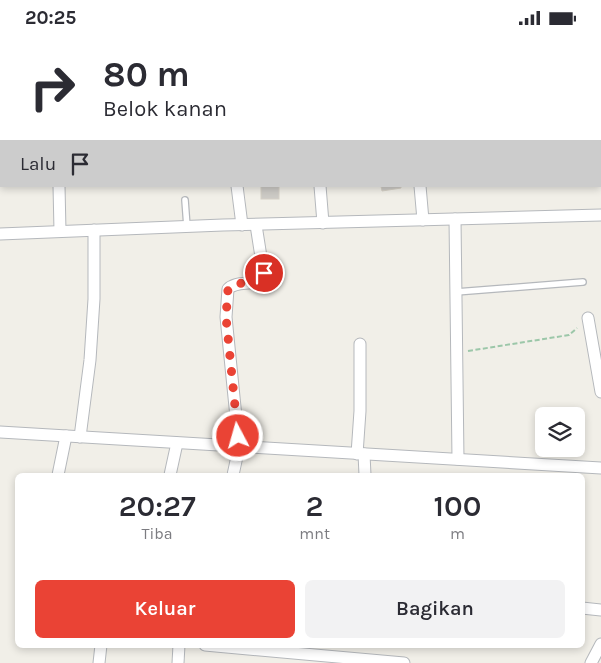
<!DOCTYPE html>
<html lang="id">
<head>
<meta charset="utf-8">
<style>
	:root { --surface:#fff; --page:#f2f2f3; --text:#2b2b33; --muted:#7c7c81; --accent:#ea4335 }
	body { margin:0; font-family:Karla,sans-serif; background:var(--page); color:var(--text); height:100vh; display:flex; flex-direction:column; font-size:19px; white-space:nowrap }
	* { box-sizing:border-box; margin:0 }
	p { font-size:16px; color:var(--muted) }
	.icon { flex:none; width:28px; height:28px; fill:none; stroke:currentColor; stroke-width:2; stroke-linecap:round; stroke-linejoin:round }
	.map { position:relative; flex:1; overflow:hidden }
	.drawer { position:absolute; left:15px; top:438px; width:570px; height:175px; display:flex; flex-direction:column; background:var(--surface); border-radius:8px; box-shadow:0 2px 8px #0003 }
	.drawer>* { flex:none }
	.hud { position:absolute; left:0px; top:0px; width:601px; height:152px; box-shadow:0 2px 8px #0003; background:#fff; color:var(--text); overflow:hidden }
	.buttons { position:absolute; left:535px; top:372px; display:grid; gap:10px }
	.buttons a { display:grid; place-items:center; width:50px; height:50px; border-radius:8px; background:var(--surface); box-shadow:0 2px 8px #0003; font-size:25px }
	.pin { position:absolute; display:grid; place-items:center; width:42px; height:42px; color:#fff; margin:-21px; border:2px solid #fff; border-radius:50%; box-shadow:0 1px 5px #0007 }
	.me { position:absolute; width:55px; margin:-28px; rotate:354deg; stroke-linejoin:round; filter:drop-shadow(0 0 4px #0008) }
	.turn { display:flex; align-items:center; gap:18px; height:105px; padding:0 20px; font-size:22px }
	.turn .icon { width:65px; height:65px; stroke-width:2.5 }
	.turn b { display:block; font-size:35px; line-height:42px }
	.then { display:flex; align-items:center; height:48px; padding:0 20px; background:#0003; gap:10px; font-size:19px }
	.eta { display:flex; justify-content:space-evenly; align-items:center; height:85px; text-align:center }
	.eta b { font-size:30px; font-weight:600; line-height:35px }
	.primary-button { display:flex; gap:10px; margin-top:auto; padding:10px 20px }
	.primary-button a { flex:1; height:58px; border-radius:8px; background:var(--accent); color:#fff; font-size:20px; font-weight:600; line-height:58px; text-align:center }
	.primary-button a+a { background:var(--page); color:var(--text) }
	.status { display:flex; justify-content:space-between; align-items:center; height:35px; padding:0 25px; background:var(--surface); direction:ltr }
	.status svg { height:14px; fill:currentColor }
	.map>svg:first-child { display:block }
	.building { fill:#cccac5; stroke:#d6d1c6 }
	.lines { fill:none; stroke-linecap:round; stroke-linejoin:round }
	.service-casing { stroke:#b5b8bc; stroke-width:8 }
	.minor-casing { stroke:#b5b8bc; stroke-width:13 }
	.path { stroke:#9cc7a9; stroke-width:2; stroke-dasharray:5 2.5; stroke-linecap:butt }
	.service { stroke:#fff; stroke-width:5.5 }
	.minor { stroke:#fff; stroke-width:11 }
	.route { stroke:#ea4335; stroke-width:9; stroke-dasharray:0 16.2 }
</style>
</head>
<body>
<div class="status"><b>20:25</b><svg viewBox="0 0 49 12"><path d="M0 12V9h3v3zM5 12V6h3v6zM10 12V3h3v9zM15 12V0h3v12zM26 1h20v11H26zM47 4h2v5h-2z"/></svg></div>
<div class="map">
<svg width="601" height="628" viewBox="0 0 601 628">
	<rect width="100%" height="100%" fill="#f1efe8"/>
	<!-- building -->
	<g class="building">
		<rect x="261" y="151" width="18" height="13"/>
		<polygon points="381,151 401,151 401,153 382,156"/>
	</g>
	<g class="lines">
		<defs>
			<g id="service">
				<polyline points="185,165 187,192"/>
				<polyline points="456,257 583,247"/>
			</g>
			<g id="minor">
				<polyline points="222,0 222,1"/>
				<polyline points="302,0 302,1"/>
				<polyline points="399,0 399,1"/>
				<polyline points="55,1 55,0"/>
				<polyline points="158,1 158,0"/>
				<polyline points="59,151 60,196"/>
				<polyline points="237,151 242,190"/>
				<polyline points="320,151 323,188"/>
				<polyline points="420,151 423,185"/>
				<polyline points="455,184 458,424"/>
				<polyline points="0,199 223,190 601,180"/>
				<polyline points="588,283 601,357"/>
				<polyline points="0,397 601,433"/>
				<polyline points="80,402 90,325 94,264 94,195"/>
				<polyline points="357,419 360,376 360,309"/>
				<polyline points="364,419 365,440"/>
				<polyline points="58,440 66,401"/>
				<polyline points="170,440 177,408"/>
				<path d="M233,440L239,412L226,282L228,254C238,244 255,253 264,241L256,190"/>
				<polyline points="582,573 601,575"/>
				<polyline points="205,610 404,628"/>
				<polyline points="99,628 101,610"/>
				<polyline points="178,628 179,610"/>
				<polyline points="591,628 601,609"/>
			</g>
		</defs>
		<!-- service casing -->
		<use href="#service" class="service-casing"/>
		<!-- minor casing -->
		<use href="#minor" class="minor-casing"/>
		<!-- path -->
		<polyline class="path" points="468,316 569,300 577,293"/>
		<!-- service -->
		<use href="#service" class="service"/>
		<!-- minor -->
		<use href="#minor" class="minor"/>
	</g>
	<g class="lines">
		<!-- route -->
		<path class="route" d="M238,401L226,282L228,254C237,245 252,250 262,244L264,238"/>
	</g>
</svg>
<div class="buttons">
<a><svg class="icon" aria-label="layers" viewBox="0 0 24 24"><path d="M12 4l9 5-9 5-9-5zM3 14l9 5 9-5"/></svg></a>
</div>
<div class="pin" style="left:264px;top:238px;background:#d93025"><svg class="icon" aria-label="arrive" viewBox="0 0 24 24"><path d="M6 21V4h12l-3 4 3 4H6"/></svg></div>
<svg class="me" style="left:238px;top:401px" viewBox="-20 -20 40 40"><circle r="17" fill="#ea4335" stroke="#fff" stroke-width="3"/><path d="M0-11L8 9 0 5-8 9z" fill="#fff"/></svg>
<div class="hud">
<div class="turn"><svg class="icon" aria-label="right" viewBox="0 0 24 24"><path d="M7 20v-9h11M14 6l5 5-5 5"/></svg><div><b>80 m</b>Belok kanan</div></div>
<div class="then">Lalu<svg class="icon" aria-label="arrive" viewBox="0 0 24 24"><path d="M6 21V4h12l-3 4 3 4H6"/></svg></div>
</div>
<section class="drawer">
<div class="eta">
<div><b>20:27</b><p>Tiba</p></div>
<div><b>2</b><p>mnt</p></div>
<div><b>100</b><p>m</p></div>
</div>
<div class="primary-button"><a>Keluar</a><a>Bagikan</a></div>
</section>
</div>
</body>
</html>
